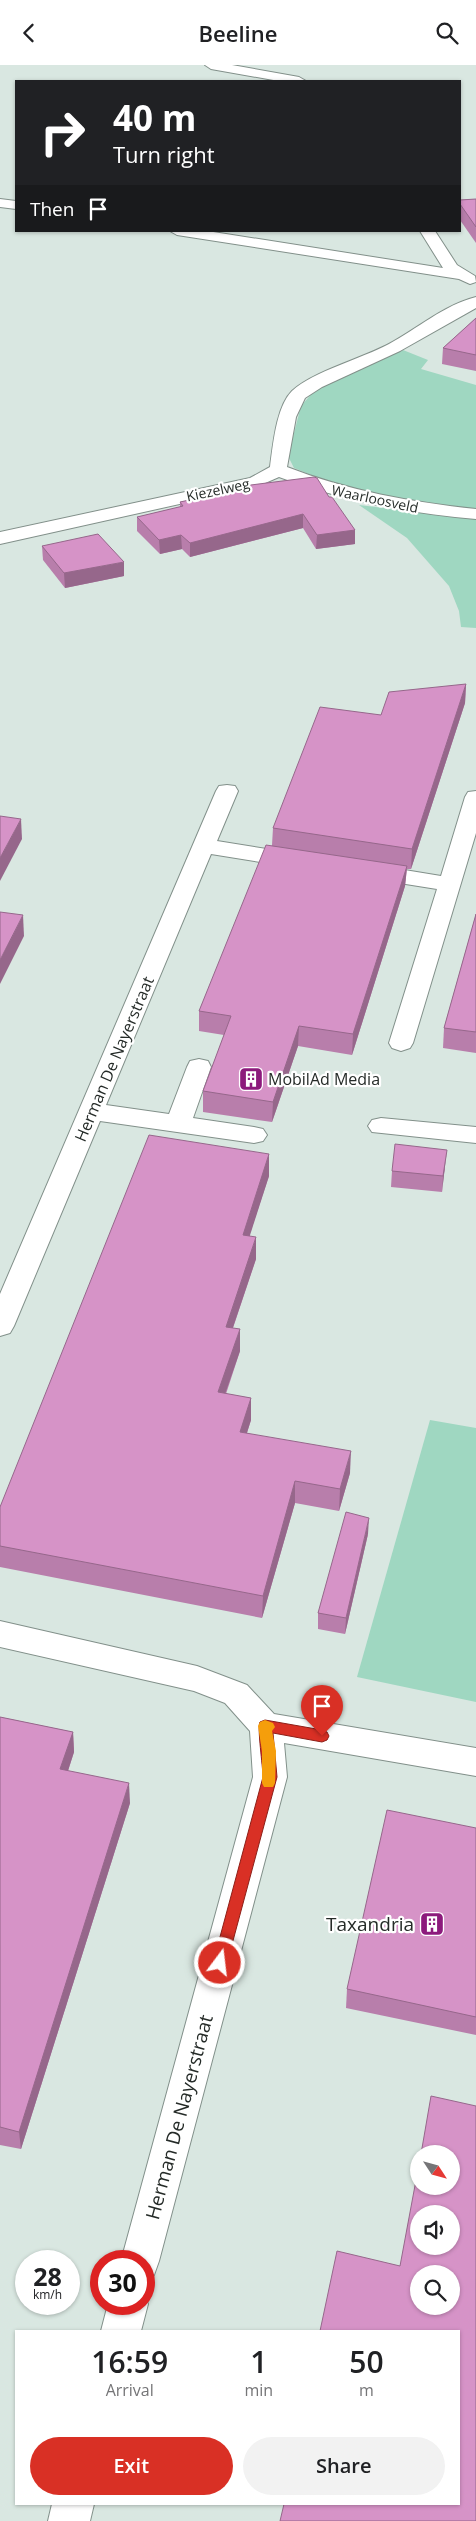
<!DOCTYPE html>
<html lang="en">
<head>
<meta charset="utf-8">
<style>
	:root { --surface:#fff; --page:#f2f2f2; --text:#202124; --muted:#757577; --accent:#d93025 }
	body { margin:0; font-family:"Open Sans",sans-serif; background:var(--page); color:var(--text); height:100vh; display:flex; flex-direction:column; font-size:19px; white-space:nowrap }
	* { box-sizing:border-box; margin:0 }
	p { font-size:16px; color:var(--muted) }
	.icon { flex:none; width:28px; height:28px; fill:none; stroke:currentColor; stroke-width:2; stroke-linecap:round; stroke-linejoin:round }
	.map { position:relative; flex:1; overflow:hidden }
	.sheet { position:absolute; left:15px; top:2265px; width:445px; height:175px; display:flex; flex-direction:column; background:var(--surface); border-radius:0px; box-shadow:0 1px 4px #0004 }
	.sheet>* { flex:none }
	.guide { position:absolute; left:15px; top:15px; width:446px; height:152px; border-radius:0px; box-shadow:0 1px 4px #0004; background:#202124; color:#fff; overflow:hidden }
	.needle { width:32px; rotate:126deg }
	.controls { position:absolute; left:410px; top:2080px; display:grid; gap:10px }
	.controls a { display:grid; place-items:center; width:50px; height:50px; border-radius:50%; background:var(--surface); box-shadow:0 1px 4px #0004; font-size:25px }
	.speed { position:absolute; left:15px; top:2185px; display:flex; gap:10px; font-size:25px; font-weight:700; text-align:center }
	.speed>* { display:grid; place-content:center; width:65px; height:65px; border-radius:50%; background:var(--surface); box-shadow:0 1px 4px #0004; line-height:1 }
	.speed small { font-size:12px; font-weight:400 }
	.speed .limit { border:8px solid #d22; background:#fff; color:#111 }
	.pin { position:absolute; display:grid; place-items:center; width:42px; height:42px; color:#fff; margin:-51px -21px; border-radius:50% 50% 50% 0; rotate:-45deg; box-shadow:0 0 5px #0007 }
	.pin .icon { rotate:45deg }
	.me { position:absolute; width:55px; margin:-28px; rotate:15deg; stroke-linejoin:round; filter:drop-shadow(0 0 4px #0008) }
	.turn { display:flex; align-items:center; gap:18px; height:105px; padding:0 15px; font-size:22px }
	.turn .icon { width:65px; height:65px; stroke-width:2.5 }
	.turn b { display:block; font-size:35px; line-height:42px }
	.then { display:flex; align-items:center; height:48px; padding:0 15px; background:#0003; gap:10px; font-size:19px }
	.eta { display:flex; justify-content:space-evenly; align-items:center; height:85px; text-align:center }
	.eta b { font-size:30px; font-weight:600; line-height:35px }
	.primary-button { display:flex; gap:10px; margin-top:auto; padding:10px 15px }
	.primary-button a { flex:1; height:58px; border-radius:30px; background:var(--accent); color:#fff; font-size:20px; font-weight:600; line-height:58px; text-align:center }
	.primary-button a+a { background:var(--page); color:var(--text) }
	header { display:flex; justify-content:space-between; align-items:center; height:65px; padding:0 15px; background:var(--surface); font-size:22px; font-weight:600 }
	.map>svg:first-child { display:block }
	.green { fill:#9fd7c1 }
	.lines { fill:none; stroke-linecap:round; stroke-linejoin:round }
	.minor-casing { stroke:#82908a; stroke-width:2 }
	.minor { fill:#fff; fill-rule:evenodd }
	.wall { fill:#b87eab }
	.shaded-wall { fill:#96678b }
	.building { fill:#d693c7; stroke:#96678b; fill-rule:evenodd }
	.route { fill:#d93025; stroke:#8d1f18 }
	.slow { fill:#f59e0b }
	.labels { text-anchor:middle; stroke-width:4.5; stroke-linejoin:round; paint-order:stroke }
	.far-street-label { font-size:14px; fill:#252b28; stroke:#fff }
	.street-label { font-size:16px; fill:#252b28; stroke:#fff }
	.poi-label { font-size:16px; fill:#252b28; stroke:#fff; text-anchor:start }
	.near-poi-label { font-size:19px; fill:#252b28; stroke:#fff; text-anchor:end }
	.near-street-label { font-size:19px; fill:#252b28; stroke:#fff }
</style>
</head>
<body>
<header><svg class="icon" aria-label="back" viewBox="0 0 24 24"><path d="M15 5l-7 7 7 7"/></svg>Beeline<svg class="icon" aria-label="search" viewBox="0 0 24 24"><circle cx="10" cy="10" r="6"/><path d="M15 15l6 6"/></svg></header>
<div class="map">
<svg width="476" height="2456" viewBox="0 0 476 2456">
	<rect width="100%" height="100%" fill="#d9e7e1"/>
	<!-- green -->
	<g class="green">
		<polygon points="403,285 428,295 421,304 476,320 476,444 377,431 331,418 294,403 288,391 301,341 314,326"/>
		<polygon points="359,440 476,454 476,563 461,562 459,546 449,521 407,473"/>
		<polygon points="430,1355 476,1363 476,1637 357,1612"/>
	</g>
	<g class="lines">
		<defs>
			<g id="minor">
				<polygon points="205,0 232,0 299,12 306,16 279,16 211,4"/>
				<polygon points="0,134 16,136 16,144 0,142"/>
				<polygon points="170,166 207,166 443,203 420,166 435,166 457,200 475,211 476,217 470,219 459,214 177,170"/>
				<path d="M476,232V243L400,286L322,322L305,333L296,352L287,402C349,426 411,437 476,444V454C408,448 343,436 279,412L256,422L0,479V467L250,413L270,402C273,381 276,342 292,326C314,306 361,294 389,279C417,264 444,240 476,232Z"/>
				<polygon points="227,720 235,721 238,726 217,776 298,789 306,791 309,796 306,801 298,803 211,789 106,1040 169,1049 187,1002 190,996 199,994 208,996 211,1002 193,1053 254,1062 263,1064 267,1070 263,1076 254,1078 100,1056 14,1261 10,1268 0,1271 0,1229 216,726 219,721"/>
				<polygon points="476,726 476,768 413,978 410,983 401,986 392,983 389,978 437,824 368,813 360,811 357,806 360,801 368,799 441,811 465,732 468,727"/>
				<polygon points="381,1053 476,1062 476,1078 372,1067 368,1061 372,1055"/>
				<polygon points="0,1556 197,1601 247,1620 274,1649 476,1683 476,1711 284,1678 287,1712 159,2196 154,2210 144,2214 144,2196 121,2196 253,1712 250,1666 225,1638 194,1626 0,1582"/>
				<polygon points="144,2229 148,2239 141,2266 101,2266 108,2239 144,2239"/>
				<polygon points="52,2439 94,2439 90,2456 48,2456"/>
			</g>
		</defs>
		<!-- minor casing -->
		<use href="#minor" class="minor-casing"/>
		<!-- minor -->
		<use href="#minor" class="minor"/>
	</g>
	<!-- wall -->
	<g class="wall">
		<polygon points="476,134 476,178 460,155 460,135"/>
		<polygon points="476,253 476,306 442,299 443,283"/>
		<polygon points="243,421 329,432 355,465 355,479 316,484 303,463 190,492 182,484 160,489 137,466 137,452 180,442 180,437 243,424"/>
		<polygon points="42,481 124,511 65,523 43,495"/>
		<polygon points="466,619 465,638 411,804 407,804 405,821 352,990 298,981 272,1057 203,1047 203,1026 224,970 199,966 199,946 272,780 273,763 381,650"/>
		<polygon points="476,849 476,988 443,983 444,963"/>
		<polygon points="269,1089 269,1111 249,1171 256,1194 233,1263 240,1286 226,1329 251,1333 251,1355 247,1368 350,1408 339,1446 295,1438 262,1553 0,1502 0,1442"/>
		<polygon points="445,1101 442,1127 391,1122 392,1106"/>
		<polygon points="368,1469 345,1569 318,1564 318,1548"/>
		<polygon points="0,1652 73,1667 74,1687 68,1706 130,1738 21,2084 0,2080"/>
		<polygon points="476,1763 476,1970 346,1943 347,1924"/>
	</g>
	<!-- shaded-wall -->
	<g class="shaded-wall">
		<polygon points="303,449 303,463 190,492 190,478"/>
		<polygon points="355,465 355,479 316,484 317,470"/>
		<polygon points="181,470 182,484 160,489 159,475"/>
		<polygon points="124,497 124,511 65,523 64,508"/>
		<polygon points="466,619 465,638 411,804 412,784"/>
		<polygon points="21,754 22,774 0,816 0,793"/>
		<polygon points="407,801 405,821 352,990 353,969"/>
		<polygon points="23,850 24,871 0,919 0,895"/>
		<polygon points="299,961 298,981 272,1057 273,1037"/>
		<polygon points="447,1085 445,1101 442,1127 443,1111"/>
		<polygon points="269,1089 269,1111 243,1192 243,1170"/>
		<polygon points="256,1172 256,1194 226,1283 226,1262"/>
		<polygon points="240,1264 240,1286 218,1349 218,1327"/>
		<polygon points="251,1333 251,1355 240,1389 240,1367"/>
		<polygon points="351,1386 350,1408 339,1446 340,1424"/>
		<polygon points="295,1416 295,1438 262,1553 263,1531"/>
		<polygon points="369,1453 368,1469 345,1569 346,1553"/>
		<polygon points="73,1667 74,1687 62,1724 60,1704"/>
		<polygon points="129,1718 130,1738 21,2084 19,2067"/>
	</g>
	<!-- building -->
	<g class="building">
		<polygon points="476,134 476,162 460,139 460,135"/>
		<polygon points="476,253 476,290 443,283"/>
		<polygon points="314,412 317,413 329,432 332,432 355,465 317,470 303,449 190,478 181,470 159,475 137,452 183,441 180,437 244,423 243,421"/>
		<polygon points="98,469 124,497 64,508 42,481"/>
		<polygon points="466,619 412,784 273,763 320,642 381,650 389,627"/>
		<polygon points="0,751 21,754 0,793"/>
		<polygon points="266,780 407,801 353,969 299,961 273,1037 203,1026 231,951 199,946"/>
		<polygon points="0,847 23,850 0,895"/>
		<polygon points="476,849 476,967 444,963"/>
		<polygon points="149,1070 269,1089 243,1170 256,1172 226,1262 240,1264 218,1327 251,1333 240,1367 351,1386 340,1424 295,1416 263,1531 0,1481 0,1442"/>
		<polygon points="395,1079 447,1085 443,1111 392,1106"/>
		<polygon points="346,1447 369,1453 346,1553 318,1548"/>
		<polygon points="0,1652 73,1667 60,1704 129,1718 19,2067 0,2062"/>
		<polygon points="387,1745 476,1763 476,1952 347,1924"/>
		<path d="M431,2031L476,2041V2456H280L284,2439H459V2266H320L337,2186L400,2201L419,2099V2121H451V2089H421ZM419,2149H451V2181H419ZM419,2209H451V2241H419Z"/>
	</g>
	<!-- route -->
	<path class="route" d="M265,1655L322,1665L327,1667L329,1671L327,1675L322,1677L273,1668L277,1712L227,1898L225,1903L220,1905L215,1903L213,1898L263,1712C263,1702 257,1662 260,1657Z"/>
	<!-- slow -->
	<polygon class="slow" points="265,1655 273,1658 275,1662 272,1666 276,1686 275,1718 273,1722 264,1722 262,1718 262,1686 258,1661 260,1657"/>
	<!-- icons -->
	<defs>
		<symbol id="building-square" viewBox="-11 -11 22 22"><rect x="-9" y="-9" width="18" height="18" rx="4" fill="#8c1a7c" stroke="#fff"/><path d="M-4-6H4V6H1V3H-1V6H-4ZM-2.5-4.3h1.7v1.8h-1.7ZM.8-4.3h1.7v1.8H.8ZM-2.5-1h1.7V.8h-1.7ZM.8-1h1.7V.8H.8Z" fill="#fff"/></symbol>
	</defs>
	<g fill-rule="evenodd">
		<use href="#building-square" x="237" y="1000" width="28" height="28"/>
		<use href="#building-square" x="418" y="1845" width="28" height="28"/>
	</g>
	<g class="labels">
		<!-- far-street labels -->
		<g class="far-street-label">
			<text transform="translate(218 425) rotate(-12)" y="5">Kiezelweg</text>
			<text transform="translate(375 434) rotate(12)" y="5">Waarloosveld</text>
		</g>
		<!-- street labels -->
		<g class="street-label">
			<text transform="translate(114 994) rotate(-67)" y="6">Herman De Nayerstraat</text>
		</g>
		<!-- poi labels -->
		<g class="poi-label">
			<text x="268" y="1020">MobilAd Media</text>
		</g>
		<!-- near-poi labels -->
		<g class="near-poi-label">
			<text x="414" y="1866">Taxandria</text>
		</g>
		<!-- near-street labels -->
		<g class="near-street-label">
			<text transform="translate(179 2052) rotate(-75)" y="7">Herman De Nayerstraat</text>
		</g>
	</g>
</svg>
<div class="controls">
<a><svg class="needle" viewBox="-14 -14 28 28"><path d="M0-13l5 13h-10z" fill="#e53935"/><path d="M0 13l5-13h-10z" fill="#757577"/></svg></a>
<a><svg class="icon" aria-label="sound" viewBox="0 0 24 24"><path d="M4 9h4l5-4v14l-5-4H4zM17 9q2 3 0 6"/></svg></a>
<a><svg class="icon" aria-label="search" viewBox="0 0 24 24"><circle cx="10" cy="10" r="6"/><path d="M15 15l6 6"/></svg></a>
</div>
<div class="speed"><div>28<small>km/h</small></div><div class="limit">30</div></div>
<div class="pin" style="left:322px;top:1671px;background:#d93025"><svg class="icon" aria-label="arrive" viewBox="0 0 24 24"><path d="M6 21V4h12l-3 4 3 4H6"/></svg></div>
<svg class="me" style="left:220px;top:1898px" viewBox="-20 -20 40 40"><circle r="17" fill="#d93025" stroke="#fff" stroke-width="3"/><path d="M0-11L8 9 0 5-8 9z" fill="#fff"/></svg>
<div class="guide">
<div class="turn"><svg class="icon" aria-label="right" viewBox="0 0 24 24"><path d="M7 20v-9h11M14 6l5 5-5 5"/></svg><div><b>40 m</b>Turn right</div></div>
<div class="then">Then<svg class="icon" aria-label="arrive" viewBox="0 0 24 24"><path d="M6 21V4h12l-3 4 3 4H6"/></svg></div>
</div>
<section class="sheet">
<div class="eta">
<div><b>16:59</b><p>Arrival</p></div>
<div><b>1</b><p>min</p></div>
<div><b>50</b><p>m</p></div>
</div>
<div class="primary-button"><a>Exit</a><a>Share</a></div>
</section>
</div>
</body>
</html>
